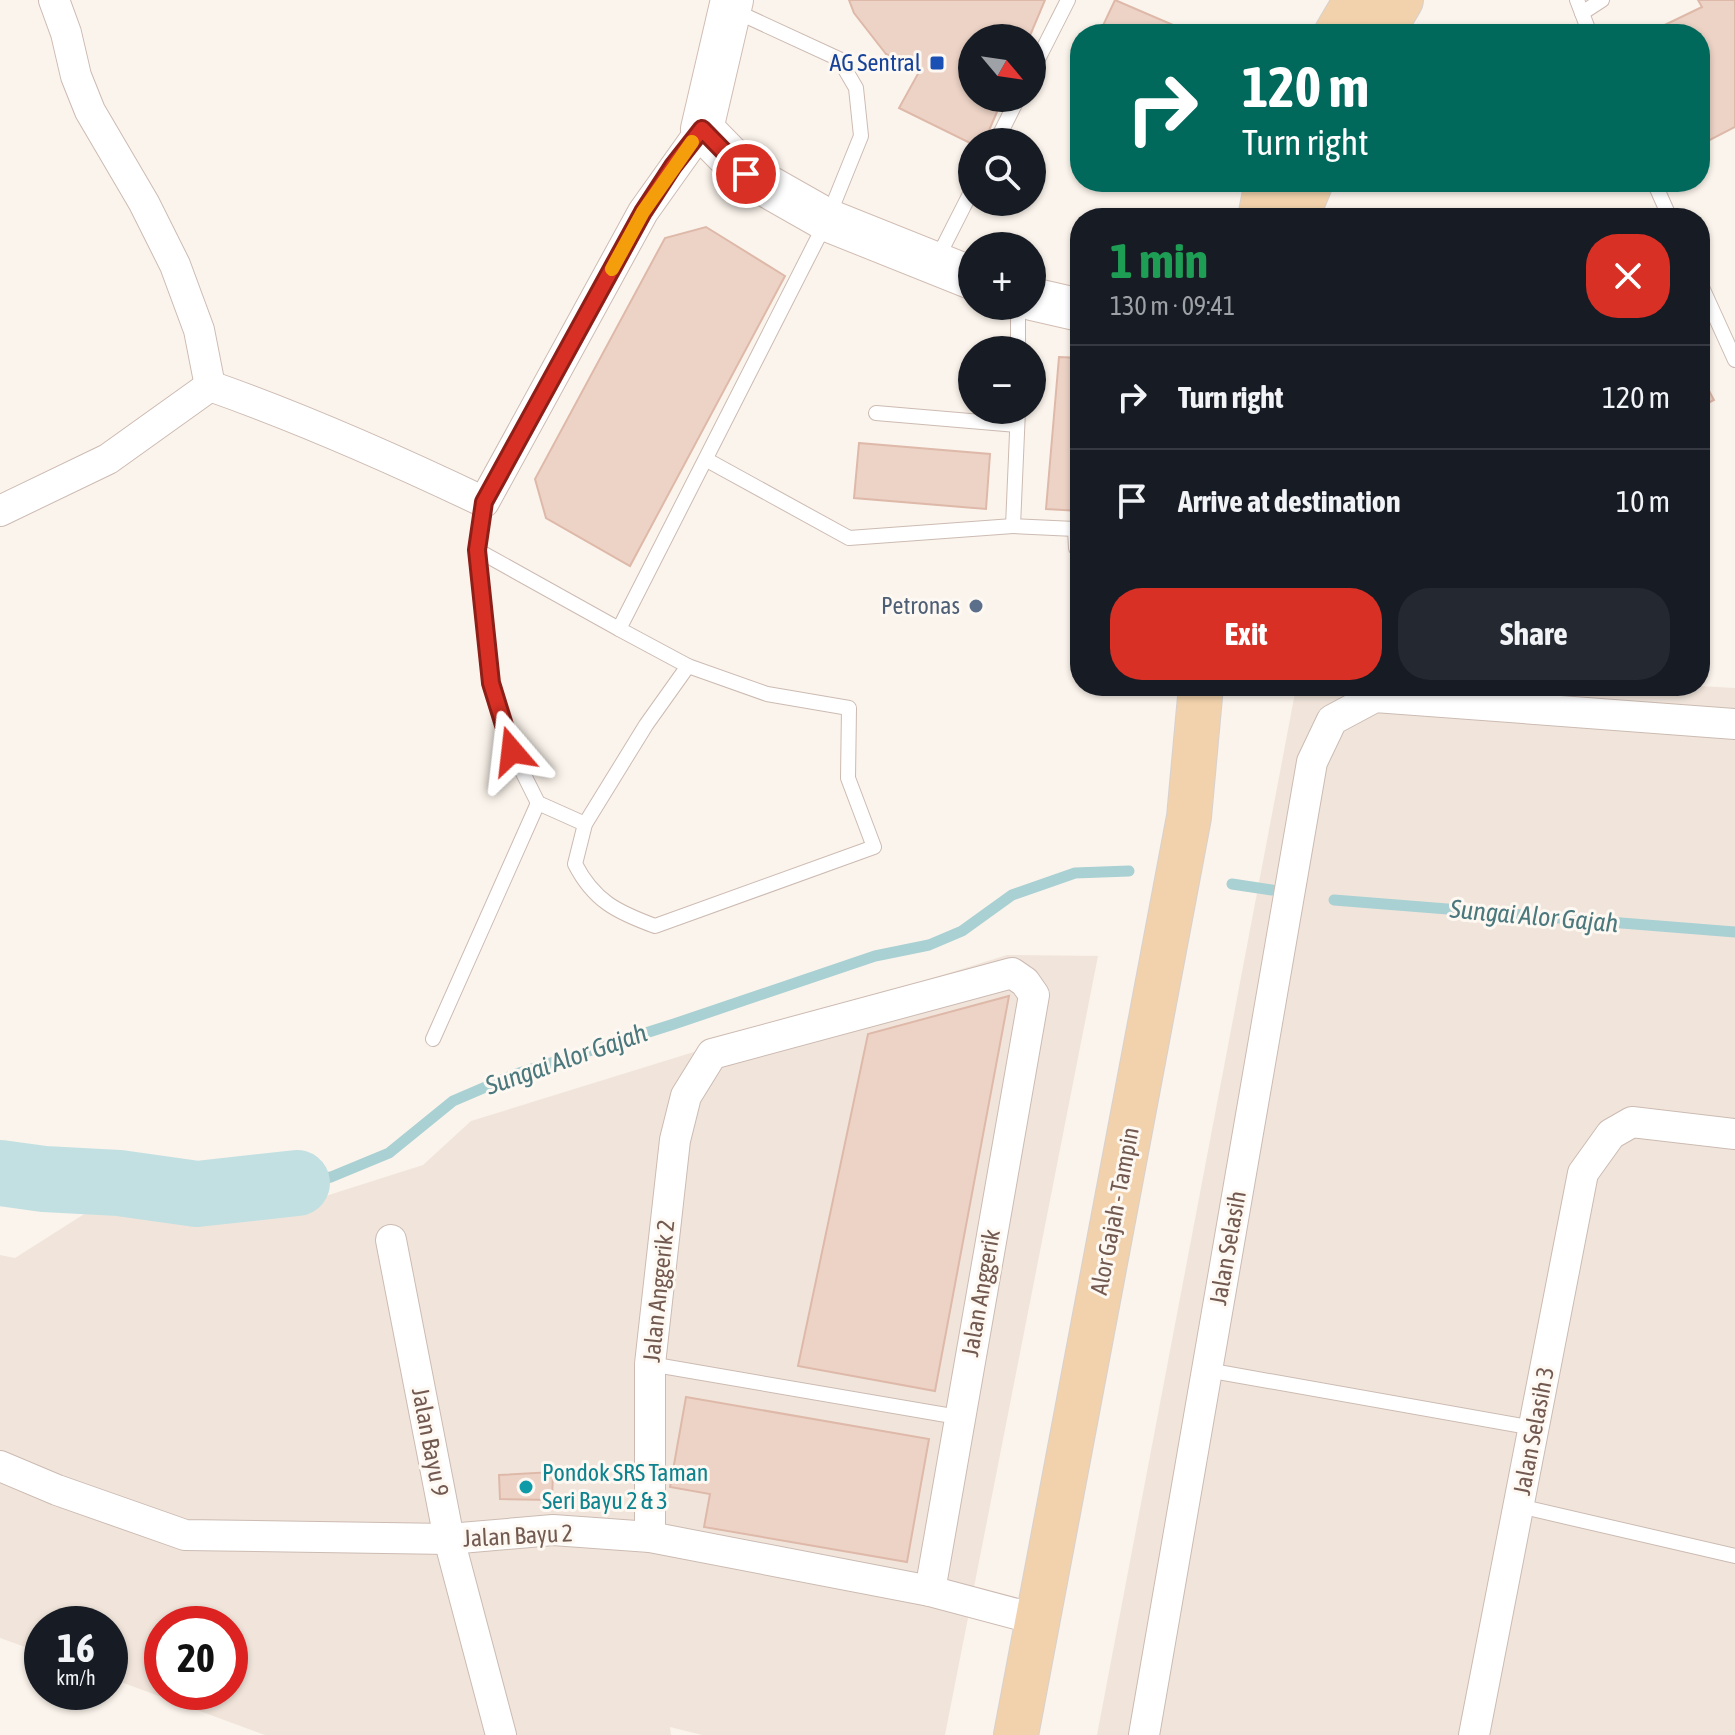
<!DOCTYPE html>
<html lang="en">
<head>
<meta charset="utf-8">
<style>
	:root { --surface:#171b24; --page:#242831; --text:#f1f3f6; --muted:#9ea1a6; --line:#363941; --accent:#d93025 }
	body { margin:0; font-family:"Asap Condensed",sans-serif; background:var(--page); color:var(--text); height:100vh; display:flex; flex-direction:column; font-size:30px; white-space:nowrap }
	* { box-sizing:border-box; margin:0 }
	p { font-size:26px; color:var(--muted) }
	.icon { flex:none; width:44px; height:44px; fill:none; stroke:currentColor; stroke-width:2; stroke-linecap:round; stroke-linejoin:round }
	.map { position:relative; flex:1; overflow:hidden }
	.panel { position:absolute; left:1070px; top:208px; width:640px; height:488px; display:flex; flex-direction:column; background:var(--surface); border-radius:32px; box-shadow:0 2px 6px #0004 }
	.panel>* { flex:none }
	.guide { position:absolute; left:1070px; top:24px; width:640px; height:168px; border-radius:32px; box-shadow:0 2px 6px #0004; background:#00695c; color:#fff; overflow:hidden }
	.needle { width:52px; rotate:119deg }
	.buttons { position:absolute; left:958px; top:24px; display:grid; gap:16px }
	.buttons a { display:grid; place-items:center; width:88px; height:88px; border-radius:50%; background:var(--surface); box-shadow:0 2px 6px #0004; font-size:40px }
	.speed { position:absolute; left:24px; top:1606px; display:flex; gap:16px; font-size:40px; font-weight:700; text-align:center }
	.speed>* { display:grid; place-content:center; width:104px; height:104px; border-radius:50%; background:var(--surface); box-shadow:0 2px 6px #0004; line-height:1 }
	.speed small { font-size:20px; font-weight:400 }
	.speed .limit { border:12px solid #d22; background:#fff; color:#111 }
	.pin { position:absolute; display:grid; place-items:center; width:68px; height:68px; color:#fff; margin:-34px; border:4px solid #fff; border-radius:50%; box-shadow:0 2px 8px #0007 }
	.me { position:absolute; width:88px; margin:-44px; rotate:343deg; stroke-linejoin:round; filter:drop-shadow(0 0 6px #0008) }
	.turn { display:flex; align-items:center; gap:28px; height:168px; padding:0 40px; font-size:36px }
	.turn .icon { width:104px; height:104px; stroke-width:2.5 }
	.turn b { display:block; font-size:56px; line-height:68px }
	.round { display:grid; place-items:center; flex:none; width:84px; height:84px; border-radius:32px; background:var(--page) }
	.head { display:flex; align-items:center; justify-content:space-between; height:136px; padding:0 40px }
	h1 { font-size:48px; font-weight:700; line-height:60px; color:#1e9e55 }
	.button { display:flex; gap:16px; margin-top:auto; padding:16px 40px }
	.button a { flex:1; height:92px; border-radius:32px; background:var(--accent); color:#fff; font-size:32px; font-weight:700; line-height:92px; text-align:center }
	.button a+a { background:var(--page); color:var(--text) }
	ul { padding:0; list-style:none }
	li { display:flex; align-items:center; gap:24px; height:104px; padding:0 40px; border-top:2px solid var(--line) }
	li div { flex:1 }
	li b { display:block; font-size:30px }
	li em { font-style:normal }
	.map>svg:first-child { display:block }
	.residential { fill:#f1e5db; fill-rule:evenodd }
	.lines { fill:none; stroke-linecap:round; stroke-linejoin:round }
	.stream { stroke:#a9d0d3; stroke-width:11 }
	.river { stroke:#c2e0e2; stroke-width:66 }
	.building { fill:#edd3c6; stroke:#deb9a9; stroke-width:2 }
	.lane-casing { stroke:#ccbbb2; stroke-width:16 }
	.street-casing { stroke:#ccbbb2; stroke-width:32 }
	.secondary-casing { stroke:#d0bdb3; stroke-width:44 }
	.primary-casing { stroke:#d8d1ce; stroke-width:46 }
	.lane { stroke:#fff; stroke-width:14 }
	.street { stroke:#fff; stroke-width:30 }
	.secondary { stroke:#fff; stroke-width:42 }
	.primary { stroke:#f1d2ac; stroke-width:44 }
	.route-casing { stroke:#8d1f18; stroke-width:20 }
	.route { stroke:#d93025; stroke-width:14 }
	.slow { stroke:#f59e0b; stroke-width:14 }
	.transit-dot { fill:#1a4fb4; stroke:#fdf8f2; stroke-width:3 }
	.service-dot { fill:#5c6f8a; stroke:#fdf8f2; stroke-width:3 }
	.culture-dot { fill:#0f9aa8; stroke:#fdf8f2; stroke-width:3 }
	.labels { text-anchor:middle; stroke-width:6; stroke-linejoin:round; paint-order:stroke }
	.transit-label { font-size:24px; fill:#164399; stroke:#fdf8f2; text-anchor:end }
	.service-label { font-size:24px; fill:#4e5e75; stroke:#fdf8f2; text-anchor:end }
	.street-label { font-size:24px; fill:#735a51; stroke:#fdf8f2 }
	.culture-label { font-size:24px; fill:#0d838f; stroke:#fdf8f2; text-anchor:start }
	.water-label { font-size:26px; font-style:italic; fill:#4a787d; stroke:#fdf8f2 }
</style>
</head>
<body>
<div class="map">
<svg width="1735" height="1735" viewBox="0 0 1735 1735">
	<rect width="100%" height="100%" fill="#fbf4ec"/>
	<!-- residential -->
	<g class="residential">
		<polygon points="1304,686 1700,686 1735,688 1735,1735 1097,1735 1295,693"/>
		<path d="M1007,955L1098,956L945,1735H702L670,1727L671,1735H265L110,1678V1624H42V1653L0,1638V1255L15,1258L111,1197L266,1215L423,1165L471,1121ZM162,1624H230V1692H162Z"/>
	</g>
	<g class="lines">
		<!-- stream -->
		<g class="stream">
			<polyline points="1232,884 1272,890"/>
			<polyline points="1334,900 1735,932"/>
			<polyline points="297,1183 331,1177 389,1153 453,1101 516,1074 674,1024 875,956 929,945 962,931 1012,895 1075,873 1129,871"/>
		</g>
		<!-- river -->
		<polyline class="river" points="0,1173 44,1179 119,1183 197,1194 297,1183"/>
	</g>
	<!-- building -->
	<g class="building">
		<polygon points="849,0 1045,0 1029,38 972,38 972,98 1003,98 984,142 972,144 899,108 919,72 886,54 854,13"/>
		<polygon points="1115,0 1194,34 1099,34"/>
		<polygon points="1698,0 1735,0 1735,127 1700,145 1700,34 1646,34 1702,7"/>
		<polygon points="706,227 785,276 630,566 546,518 535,479 665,238"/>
		<polygon points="1059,357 1080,358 1080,511 1046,509"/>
		<polygon points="1700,374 1714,400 1700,407"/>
		<polygon points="859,443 990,454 986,509 854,498"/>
		<polygon points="1009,996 935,1391 798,1366 868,1034"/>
		<polygon points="686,1397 929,1439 907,1562 704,1527 710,1494 670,1487"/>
		<polygon points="553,1472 552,1500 500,1499 499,1475"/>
	</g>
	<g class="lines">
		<defs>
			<g id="lane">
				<polyline points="1577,0 1590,34"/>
				<polyline points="1582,13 1602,0"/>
				<polyline points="1032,71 1068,0"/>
				<polyline points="996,142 1018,98"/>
				<polyline points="1654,182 1670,218"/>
				<polyline points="936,261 972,190"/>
				<polyline points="1700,283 1735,360"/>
				<polyline points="1018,350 1018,306"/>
				<polyline points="1018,410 1013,526 1075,529 1076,548"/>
				<polyline points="876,413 1017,425"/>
				<polyline points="707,460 849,538 1013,526"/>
				<polyline points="484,502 477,550 491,683 512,751 538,803 585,824"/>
				<polyline points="477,550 619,629"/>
				<path d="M688,666L767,694L849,708L848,778L874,847L655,926C617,912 594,901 575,864L585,824L646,725Z"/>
				<polyline points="688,666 619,629 827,220 861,136 856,88 839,59 735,11"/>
				<polyline points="433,1039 538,803"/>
				<polyline points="650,1364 958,1417"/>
				<polyline points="1207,1370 1534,1428"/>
				<polyline points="1519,1506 1735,1556"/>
			</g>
			<g id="street">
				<polyline points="54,0 66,33 76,76 90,111 144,203 175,265 199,330 210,386"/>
				<path d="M210,386C304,419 394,459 484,502L643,212L702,129"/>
				<polyline points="0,511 108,459 210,386"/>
				<polyline points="391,1240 449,1539 501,1735"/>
				<polyline points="0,1466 57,1490 185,1535 449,1539 553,1530 650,1537 930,1591 1039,1620"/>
				<polyline points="650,1537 650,1364 675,1140 686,1096 712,1054 1012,973 1025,982 1034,995 930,1591"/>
				<polyline points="1144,1735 1312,762 1332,720 1375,697 1735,724"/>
				<polyline points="1474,1735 1583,1173 1611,1134 1632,1122 1735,1134"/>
			</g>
			<g id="secondary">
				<polyline points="732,0 702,129 746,174 827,220 972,278"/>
				<polyline points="1032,299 1080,310"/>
			</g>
			<g id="primary">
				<polyline points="1336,34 1356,0"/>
				<polyline points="1381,34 1401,0"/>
				<polyline points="1260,218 1267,182"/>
				<polyline points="1296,218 1311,182"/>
				<polyline points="1016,1735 1189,817 1201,686"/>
			</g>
		</defs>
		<!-- lane casing -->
		<use href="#lane" class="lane-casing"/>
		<!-- street casing -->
		<use href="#street" class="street-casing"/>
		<!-- secondary casing -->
		<use href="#secondary" class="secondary-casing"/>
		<!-- primary casing -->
		<use href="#primary" class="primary-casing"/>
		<!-- lane -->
		<use href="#lane" class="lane"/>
		<!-- street -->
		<use href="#street" class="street"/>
		<!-- secondary -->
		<use href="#secondary" class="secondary"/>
		<!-- primary -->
		<use href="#primary" class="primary"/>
	</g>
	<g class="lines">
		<defs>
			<polyline id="route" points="512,751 491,683 477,550 484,502 643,212 673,166 702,129 746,174"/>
		</defs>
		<!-- route casing -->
		<use href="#route" class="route-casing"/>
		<!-- route -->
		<use href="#route" class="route"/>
		<!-- slow -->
		<polyline class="slow" points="612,269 643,212 692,142"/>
	</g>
	<!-- markers -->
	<rect class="transit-dot" x="929" y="55" width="16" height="16" rx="4"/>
	<circle class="service-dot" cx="976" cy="606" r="8"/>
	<circle class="culture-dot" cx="526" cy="1487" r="8"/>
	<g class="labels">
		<!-- transit labels -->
		<g class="transit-label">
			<text x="921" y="71">AG Sentral</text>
		</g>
		<!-- service labels -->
		<g class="service-label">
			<text x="960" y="614">Petronas</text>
		</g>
		<!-- street labels -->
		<g class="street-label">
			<text transform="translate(1115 1211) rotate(-79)" y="8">Alor Gajah - Tampin</text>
			<text transform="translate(1228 1248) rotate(-80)" y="8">Jalan Selasih</text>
			<text transform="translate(659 1291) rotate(-84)" y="8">Jalan Anggerik 2</text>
			<text transform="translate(981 1293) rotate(-80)" y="8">Jalan Anggerik</text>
			<text transform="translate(1534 1431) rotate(-79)" y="8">Jalan Selasih 3</text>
			<text transform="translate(430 1442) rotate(79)" y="8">Jalan Bayu 9</text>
			<text transform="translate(518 1536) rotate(-3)" y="8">Jalan Bayu 2</text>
		</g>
		<!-- culture labels -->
		<g class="culture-label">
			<text x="542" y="1481">Pondok SRS Taman<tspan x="542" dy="28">Seri Bayu 2 &amp; 3</tspan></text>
		</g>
		<!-- water labels -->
		<g class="water-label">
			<text transform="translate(1534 916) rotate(5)" y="9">Sungai Alor Gajah</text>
			<text transform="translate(566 1059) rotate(-19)" y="9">Sungai Alor Gajah</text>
		</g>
	</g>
</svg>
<div class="buttons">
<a><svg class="needle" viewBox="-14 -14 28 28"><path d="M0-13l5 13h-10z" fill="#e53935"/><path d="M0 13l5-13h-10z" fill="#9ea1a6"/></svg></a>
<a><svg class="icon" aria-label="search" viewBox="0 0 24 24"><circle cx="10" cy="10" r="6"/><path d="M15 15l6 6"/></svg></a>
<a>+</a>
<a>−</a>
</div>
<div class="speed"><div>16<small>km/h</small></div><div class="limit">20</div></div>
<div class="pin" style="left:746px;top:174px;background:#d93025"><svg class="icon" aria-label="arrive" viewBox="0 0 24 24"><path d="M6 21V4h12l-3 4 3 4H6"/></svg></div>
<svg class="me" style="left:512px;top:751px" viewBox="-20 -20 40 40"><path d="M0-17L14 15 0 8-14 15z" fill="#d93025" stroke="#fff" stroke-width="4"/></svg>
<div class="guide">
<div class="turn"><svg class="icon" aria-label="right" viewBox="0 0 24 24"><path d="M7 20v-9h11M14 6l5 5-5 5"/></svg><div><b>120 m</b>Turn right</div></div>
</div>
<section class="panel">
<div class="head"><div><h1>1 min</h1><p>130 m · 09:41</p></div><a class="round" style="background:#d93025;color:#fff"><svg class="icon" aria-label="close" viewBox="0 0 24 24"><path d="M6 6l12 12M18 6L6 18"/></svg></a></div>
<ul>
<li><svg class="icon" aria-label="right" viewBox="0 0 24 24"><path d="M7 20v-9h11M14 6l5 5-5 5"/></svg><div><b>Turn right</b></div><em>120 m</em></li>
<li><svg class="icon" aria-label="arrive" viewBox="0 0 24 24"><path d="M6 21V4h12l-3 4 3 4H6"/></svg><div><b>Arrive at destination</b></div><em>10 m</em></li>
</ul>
<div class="button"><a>Exit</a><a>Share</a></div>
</section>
</div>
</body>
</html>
